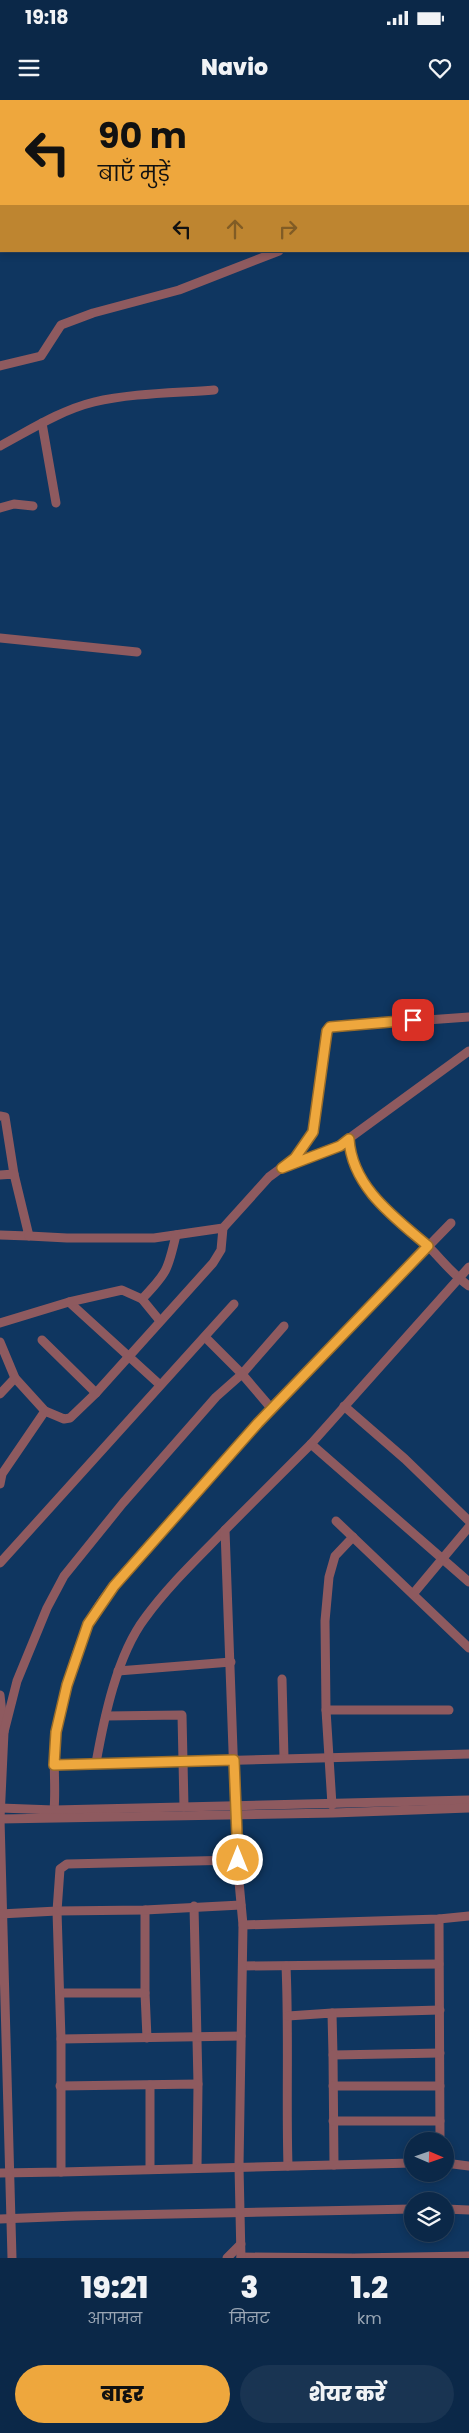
<!DOCTYPE html>
<html lang="hi">
<head>
<meta charset="utf-8">
<style>
	:root { --surface:#0b2848; --page:#193452; --text:#f1f3f6; --muted:#9aa6b4; --line:#2b4460; --accent:#eea73d }
	body { margin:0; font-family:Poppins,"Noto Sans Devanagari",sans-serif; background:var(--page); color:var(--text); height:100vh; display:flex; flex-direction:column; font-size:19px; white-space:nowrap }
	* { box-sizing:border-box; margin:0 }
	p { font-size:16px; color:var(--muted) }
	.icon { flex:none; width:28px; height:28px; fill:none; stroke:currentColor; stroke-width:2; stroke-linecap:round; stroke-linejoin:round }
	.map { position:relative; height:2158px; overflow:hidden }
	.drawer { display:flex; flex-direction:column; background:var(--surface); flex:1 }
	.drawer>* { flex:none }
	.top-card { position:absolute; left:0px; top:0px; width:470px; height:152px; box-shadow:0 2px 8px #0003,0 0 0 1px var(--line); background:#eea73d; color:#111; overflow:hidden }
	.needle { width:32px; rotate:92deg }
	.controls { position:absolute; left:404px; top:2032px; display:grid; gap:10px }
	.controls a { display:grid; place-items:center; width:50px; height:50px; border-radius:50%; background:var(--surface); box-shadow:0 2px 8px #0003,0 0 0 1px var(--line); font-size:25px }
	.pin { position:absolute; display:grid; place-items:center; width:42px; height:42px; color:#fff; margin:-21px; border-radius:10px; box-shadow:0 2px 8px #0006 }
	.me { position:absolute; width:55px; margin:-28px; rotate:0deg; stroke-linejoin:round; filter:drop-shadow(0 0 4px #0008) }
	.turn { display:flex; align-items:center; gap:18px; height:105px; padding:0 15px; font-size:22px }
	.turn .icon { width:65px; height:65px; stroke-width:2.5 }
	.turn b { display:block; font-size:35px; line-height:42px }
	.lanes { display:flex; align-items:center; height:48px; padding:0 15px; background:#0003; justify-content:center; gap:25px; direction:ltr }
	.lanes .off { opacity:.35 }
	.eta { display:flex; justify-content:space-evenly; align-items:center; height:85px; text-align:center }
	.eta b { font-size:30px; font-weight:800; line-height:35px }
	.cta { display:flex; gap:10px; margin-top:auto; padding:10px 15px }
	.cta a { flex:1; height:58px; border-radius:30px; background:var(--accent); color:#111; font-size:20px; font-weight:800; line-height:58px; text-align:center }
	.cta a+a { background:var(--page); color:var(--text) }
	.status { display:flex; justify-content:space-between; align-items:center; height:35px; padding:0 25px; background:var(--surface); direction:ltr }
	.status svg { height:14px; fill:currentColor }
	header { display:flex; justify-content:space-between; align-items:center; height:65px; padding:0 15px; background:var(--surface); font-size:22px; font-weight:800 }
	.map>svg:first-child { display:block }
	.lines { fill:none; stroke-linecap:round; stroke-linejoin:round }
	.street { stroke:#8e5a5f; stroke-width:9 }
	.route-casing { stroke:#9b6d28; stroke-width:12 }
	.route { stroke:#eea73d; stroke-width:9 }
</style>
</head>
<body>
<div class="status"><b>19:18</b><svg viewBox="0 0 49 12"><path d="M0 12V9h3v3zM5 12V6h3v6zM10 12V3h3v9zM15 12V0h3v12zM26 1h20v11H26zM47 4h2v5h-2z"/></svg></div>
<header><svg class="icon" aria-label="menu" viewBox="0 0 24 24"><path d="M4 6h16M4 12h16M4 18h16"/></svg>Navio<svg class="icon" aria-label="heart" viewBox="0 0 24 24"><path d="M12 20l-8-8c-3-5 5-10 8-4 3-6 11-1 8 4z"/></svg></header>
<div class="map">
<svg width="469" height="2158" viewBox="0 0 469 2158">
	<rect width="100%" height="100%" fill="#0f3660"/>
	<g class="lines">
		<!-- street -->
		<g class="street">
			<polyline points="0,266 41,256 61,225 93,213 179,190 279,151"/>
			<polyline points="42,323 56,403"/>
			<path d="M0,346C30,330 61,310 94,302C131,293 176,293 214,290"/>
			<polyline points="0,408 14,404 33,406"/>
			<polyline points="0,538 137,552"/>
			<polyline points="0,1016 5,1017 14,1074"/>
			<path d="M349,1039C352,1089 395,1114 428,1146C442,1160 453,1175 469,1186"/>
			<polyline points="291,1064 340,1045 469,951"/>
			<polyline points="0,1075 14,1074 29,1136 0,1135"/>
			<polyline points="29,1136 67,1138 154,1138 223,1128 269,1077 295,1058 313,1032 327,931 330,927 469,917"/>
			<path d="M142,1199C167,1173 168,1170 176,1135"/>
			<polyline points="69,1202 159,1284"/>
			<polyline points="0,1223 69,1202 122,1190 142,1199 160,1221"/>
			<polyline points="205,1237 242,1274 284,1226"/>
			<polyline points="42,1240 96,1293"/>
			<polyline points="0,1242 15,1278 45,1311"/>
			<polyline points="0,1294 15,1278"/>
			<polyline points="344,1306 405,1359 469,1421"/>
			<polyline points="271,1308 451,1123"/>
			<polyline points="311,1344 469,1482"/>
			<polyline points="0,1384 2,1374 45,1311 64,1319 70,1318 96,1293 213,1163 221,1150 223,1128"/>
			<polyline points="336,1421 469,1548"/>
			<polyline points="0,1463 234,1204"/>
			<polyline points="413,1494 469,1427"/>
			<polyline points="118,1571 231,1562"/>
			<polyline points="282,1579 284,1658"/>
			<polyline points="0,1595 4,1632 0,1719 12,2158"/>
			<polyline points="326,1610 449,1610"/>
			<polyline points="106,1616 182,1615 184,1707"/>
			<path d="M4,1632L17,1581L47,1508L64,1476L123,1403L216,1297L242,1274L271,1308C232,1351 194,1395 155,1438C132,1465 103,1492 88,1525C74,1555 57,1613 55,1645C53,1667 56,1688 54,1710"/>
			<path d="M96,1663C104,1618 117,1555 145,1518C168,1486 198,1458 225,1430"/>
			<polyline points="54,1665 469,1654"/>
			<polyline points="332,1705 326,1610 325,1521 329,1477 335,1456 353,1437"/>
			<polyline points="0,1708 54,1710 469,1700"/>
			<polyline points="0,1719 333,1713 469,1708"/>
			<polyline points="194,1806 198,1984"/>
			<polyline points="145,1810 145,1893 147,1938"/>
			<polyline points="0,1814 57,1811 60,1769 67,1764 237,1760"/>
			<polyline points="439,1819 440,2041"/>
			<polyline points="243,1825 439,1819 469,1816"/>
			<polyline points="243,1866 439,1864"/>
			<path d="M286,1866C289,1933 286,2000 288,2066"/>
			<polyline points="60,1893 145,1893"/>
			<polyline points="332,1913 440,1910"/>
			<polyline points="288,1916 332,1913 333,1955 440,1953"/>
			<polyline points="61,1939 241,1936"/>
			<polyline points="333,1955 334,2065"/>
			<polyline points="150,1985 150,2069"/>
			<polyline points="60,1986 198,1984 197,2068"/>
			<polyline points="333,1986 440,1986"/>
			<polyline points="333,2021 440,2021"/>
			<polyline points="445,2063 469,2066"/>
			<polyline points="61,2072 412,2063"/>
			<polyline points="0,2073 61,2072 61,1939 57,1811 145,1810 241,1805"/>
			<polyline points="445,2109 469,2110"/>
			<polyline points="0,2119 75,2116 412,2109"/>
			<polyline points="241,2157 352,2158"/>
			<polyline points="227,2158 241,2144"/>
			<polyline points="241,2158 239,2066 243,1825 237,1760 225,1430 311,1344 469,1167"/>
			<polyline points="355,2158 469,2156"/>
		</g>
	</g>
	<g class="lines">
		<defs>
			<path id="route" d="M238,1760L234,1660L54,1665L56,1632L67,1585L88,1524L114,1486L258,1323L428,1146C394,1117 352,1087 349,1039L340,1046L282,1068L295,1058L313,1032L327,931L330,927L413,920"/>
		</defs>
		<!-- route casing -->
		<use href="#route" class="route-casing"/>
		<!-- route -->
		<use href="#route" class="route"/>
	</g>
</svg>
<div class="controls">
<a><svg class="needle" viewBox="-14 -14 28 28"><path d="M0-13l5 13h-10z" fill="#e53935"/><path d="M0 13l5-13h-10z" fill="#9aa6b4"/></svg></a>
<a><svg class="icon" aria-label="layers" viewBox="0 0 24 24"><path d="M12 4l9 5-9 5-9-5zM3 14l9 5 9-5"/></svg></a>
</div>
<div class="pin" style="left:413px;top:920px;background:#d93025"><svg class="icon" aria-label="arrive" viewBox="0 0 24 24"><path d="M6 21V4h12l-3 4 3 4H6"/></svg></div>
<svg class="me" style="left:238px;top:1760px" viewBox="-20 -20 40 40"><circle r="17" fill="#eea73d" stroke="#fff" stroke-width="3"/><path d="M0-11L8 9 0 5-8 9z" fill="#fff"/></svg>
<div class="top-card">
<div class="turn"><svg class="icon" aria-label="left" viewBox="0 0 24 24"><path d="M17 20v-9H6M10 6l-5 5 5 5"/></svg><div><b>90 m</b>बाएँ मुड़ें</div></div>
<div class="lanes"><svg class="icon" aria-label="left" viewBox="0 0 24 24"><path d="M17 20v-9H6M10 6l-5 5 5 5"/></svg><svg class="icon off" aria-label="ahead" viewBox="0 0 24 24"><path d="M12 20V5M6 11l6-6 6 6"/></svg><svg class="icon off" aria-label="right" viewBox="0 0 24 24"><path d="M7 20v-9h11M14 6l5 5-5 5"/></svg></div>
</div>
</div>
<section class="drawer">
<div class="eta">
<div><b>19:21</b><p>आगमन</p></div>
<div><b>3</b><p>मिनट</p></div>
<div><b>1.2</b><p>km</p></div>
</div>
<div class="cta"><a>बाहर</a><a>शेयर करें</a></div>
</section>
</body>
</html>
